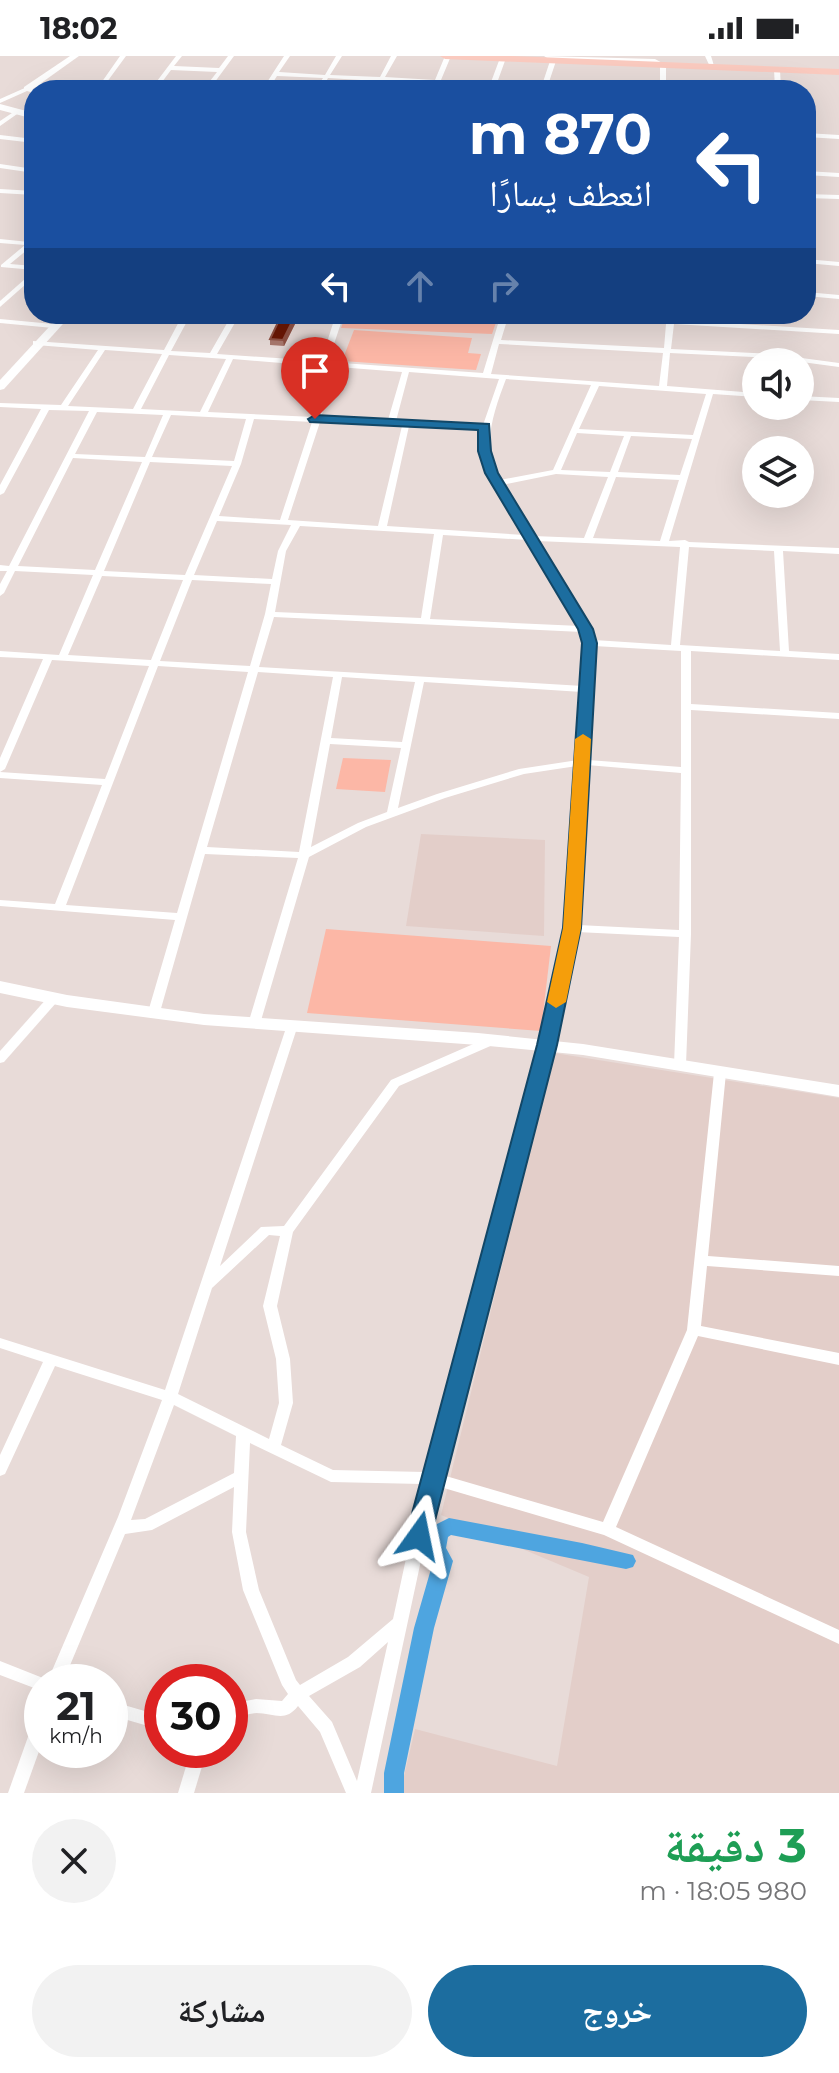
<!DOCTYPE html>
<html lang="ar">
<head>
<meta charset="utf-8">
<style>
	:root { --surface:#fff; --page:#f2f2f2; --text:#202124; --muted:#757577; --accent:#1c6d9f }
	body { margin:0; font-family:Montserrat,"Noto Naskh Arabic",sans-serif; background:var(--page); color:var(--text); direction:rtl; height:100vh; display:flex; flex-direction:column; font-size:30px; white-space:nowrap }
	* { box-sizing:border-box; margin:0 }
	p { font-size:26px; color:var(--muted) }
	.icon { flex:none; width:44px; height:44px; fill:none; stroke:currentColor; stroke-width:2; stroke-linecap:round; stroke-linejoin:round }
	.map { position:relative; height:1737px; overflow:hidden; direction:ltr }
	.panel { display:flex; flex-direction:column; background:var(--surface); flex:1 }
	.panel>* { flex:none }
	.guide { position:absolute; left:24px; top:24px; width:792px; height:244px; border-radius:32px; box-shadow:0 8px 32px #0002; direction:rtl; background:#1a4fa0; color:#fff; overflow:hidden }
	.tools { position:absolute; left:742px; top:292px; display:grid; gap:16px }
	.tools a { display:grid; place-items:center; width:72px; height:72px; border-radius:50%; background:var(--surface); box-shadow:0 8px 32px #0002; font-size:40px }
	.speed { position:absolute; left:24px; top:1608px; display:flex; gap:16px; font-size:40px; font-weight:700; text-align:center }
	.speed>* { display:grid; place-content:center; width:104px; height:104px; border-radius:50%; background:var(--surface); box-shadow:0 8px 32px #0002; line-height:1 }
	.speed small { font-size:20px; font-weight:400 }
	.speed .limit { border:12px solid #d22; background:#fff; color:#111 }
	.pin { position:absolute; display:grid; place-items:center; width:68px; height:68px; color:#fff; margin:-82px -34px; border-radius:50% 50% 50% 0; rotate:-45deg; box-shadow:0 0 8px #0007 }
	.pin .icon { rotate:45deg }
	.me { position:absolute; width:88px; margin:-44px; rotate:12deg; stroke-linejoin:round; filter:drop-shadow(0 0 6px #0008) }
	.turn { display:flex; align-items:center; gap:28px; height:168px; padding:0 32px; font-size:36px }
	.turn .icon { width:104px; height:104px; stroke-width:2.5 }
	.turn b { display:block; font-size:56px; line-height:68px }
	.lanes { display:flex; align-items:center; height:76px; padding:0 32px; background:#0003; justify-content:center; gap:40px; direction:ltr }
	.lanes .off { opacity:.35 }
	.round { display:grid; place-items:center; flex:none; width:84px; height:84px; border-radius:42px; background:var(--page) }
	.head { display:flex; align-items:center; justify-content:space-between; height:136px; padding:0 32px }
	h1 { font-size:48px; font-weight:700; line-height:60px; color:#1e9e55 }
	.cta { display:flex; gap:16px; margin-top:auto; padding:16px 32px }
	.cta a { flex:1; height:92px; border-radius:48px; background:var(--accent); color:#fff; font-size:32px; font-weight:700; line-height:92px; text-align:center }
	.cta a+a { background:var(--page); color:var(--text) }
	.status { display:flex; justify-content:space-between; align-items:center; height:56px; padding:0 40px; background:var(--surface); direction:ltr }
	.status svg { height:22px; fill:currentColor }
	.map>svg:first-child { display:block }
	.built { fill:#e3cec9 }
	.green { fill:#fcb7a6 }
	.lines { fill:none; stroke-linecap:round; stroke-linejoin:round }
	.canal { fill:#4ea5e0; fill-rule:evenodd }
	.street { fill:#fff; fill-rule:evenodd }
	.secondary { fill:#fff; fill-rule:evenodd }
	.primary { fill:#facabf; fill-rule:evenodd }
	.wall { fill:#aa796e }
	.shaded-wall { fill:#905244 }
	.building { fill:#6b1704; stroke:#905244; stroke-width:2 }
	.route { fill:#1c6d9f; stroke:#124767; stroke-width:2 }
	.slow { fill:#f59e0b }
</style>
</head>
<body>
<div class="status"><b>18:02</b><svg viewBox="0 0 49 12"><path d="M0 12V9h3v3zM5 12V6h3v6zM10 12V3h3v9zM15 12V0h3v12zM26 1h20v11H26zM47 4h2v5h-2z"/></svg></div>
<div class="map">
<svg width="839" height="1737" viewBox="0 0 839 1737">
	<rect width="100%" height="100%" fill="#e8dbd8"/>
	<!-- built -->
	<g class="built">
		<polygon points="421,778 545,784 544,880 406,870"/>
		<polygon points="554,997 839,1042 839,1737 400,1737 415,1673 557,1710 589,1521 441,1459"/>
	</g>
	<!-- green -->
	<g class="green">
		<polygon points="346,258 499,258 492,278 341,272"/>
		<polygon points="354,274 472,282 468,297 481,298 476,314 342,305"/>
		<polygon points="343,702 391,704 385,736 336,733"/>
		<polygon points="326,873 551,890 541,975 307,957"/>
	</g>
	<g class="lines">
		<!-- canal -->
		<polygon class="canal" points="449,1462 582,1487 633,1499 636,1505 633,1511 626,1513 451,1479 448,1481 446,1492 453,1505 434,1572 404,1717 404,1737 384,1737 384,1717 414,1572 433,1506 427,1493 433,1470"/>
		<!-- street -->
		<g class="street">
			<polygon points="120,0 126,0 104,30 151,33 176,0 182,0 174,10 219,12 228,0 234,0 209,34 203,34 217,16 171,14 156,34 96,34 34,31 31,29 34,27 99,30"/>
			<polygon points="284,0 290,0 279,16 325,19 336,0 342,0 330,19 380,21 391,0 397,0 385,21 435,24 445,0 451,0 441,24 491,26 500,2 503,0 506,2 497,27 542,29 550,5 553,3 556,5 548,29 613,32 616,34 546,33 540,34 541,32 496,30 492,34 489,32 490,30 440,27 437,34 431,34 434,27 384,25 379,34 373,34 378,25 328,22 321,34 315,34 323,22 277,20 268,34 262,34"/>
			<polygon points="544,0 655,3 666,9 666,30 710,32 713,34 660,34 660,10 654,7 547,2"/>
			<polygon points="705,0 711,0 715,13 711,13"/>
			<polygon points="777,11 780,13 781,34 775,34 774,13"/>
			<polygon points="27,31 36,34 34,34 34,37 27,35 0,47 0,43"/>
			<polygon points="15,55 20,56 0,70 0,65"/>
			<polygon points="806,77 839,79 839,83 806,81"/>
			<polygon points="0,79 34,83 34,87 0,83"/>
			<polygon points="0,108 34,113 34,117 0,112"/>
			<polygon points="806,115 839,117 839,121 806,119"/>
			<polygon points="0,133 34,135 34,139 0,137"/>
			<polygon points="806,138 839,139 839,143 806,142"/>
			<polygon points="0,183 29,186 34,183 33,189 10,208 34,210 34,214 1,211 1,209 25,189 0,187"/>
			<polygon points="806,203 839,206 839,210 806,207"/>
			<polygon points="34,215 34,221 0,251 0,245"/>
			<polygon points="806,236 839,239 839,243 806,240"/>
			<path d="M183,258H191L171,295L210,297L230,262L211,260L207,258H240L217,298L321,305L336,258H344L328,306L483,317L501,258H509L501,284L664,292L666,268L546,260L542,258H581L667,263V258H675L674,264L839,274V278L674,268L671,293L772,298L839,307V311L772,302L670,297L667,330L756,337V341L713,338L669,485L685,484L689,486L839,492V498L783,495L789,595L839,598V604L691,595V648L839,657V663L691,654V878L686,1009L684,1012H676L674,1009L679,881L577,876L553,989L439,1418L603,1466L687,1274L714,1017L716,1014H724L726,1017L708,1200L839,1210V1220L707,1210L701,1270L839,1297V1309L698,1280L616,1471L839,1574V1588L604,1479L437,1430L371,1737H346L320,1676L298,1650C285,1667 274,1657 256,1657C248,1658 238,1661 230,1662V1648L256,1643L282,1645L288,1638L282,1629L243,1534L232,1476L234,1431L152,1474L125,1478L63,1626H42V1635L0,1619V1605L48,1624L118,1461L162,1344L55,1310L5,1418L0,1420V1399L43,1306L0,1292V1282L165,1334L287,969H295L297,972L220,1210L261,1171L284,1170L391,1024L487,982H495L497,985L495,988L399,1030L293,1176L277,1250L290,1303L293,1347L281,1389L333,1414L425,1416L541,989L566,872L577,710L524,718L445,742L366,771L309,801L260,968L254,972L248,968L298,802L205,798L160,956L154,960L148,956L175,864L0,850V844L55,848L102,729L0,722V702L43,603L0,601V595L59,599L93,519L15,515L4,537L0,540V528L7,515H0V509L9,510L89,355L49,354L4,437L0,439V429L41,353L0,351V347L61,349L98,294L36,289H33V285L164,294ZM499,288L663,297L659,330L491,318ZM105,294L162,298L133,353L68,350ZM169,299L226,303L200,356L141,353ZM233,303L330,311L314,361L208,356ZM338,311L402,316L388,364L321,361ZM409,316L499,323L483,369L396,365ZM506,323L591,329L553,414L500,424C480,392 494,355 506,323ZM599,330L706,338L693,379L579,373ZM97,356L163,359L145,401L75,398ZM171,359L246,363L234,405L152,401ZM254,363L312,366L280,464L219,460L241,408ZM320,366L402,370L378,470L288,464ZM409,370L483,373C478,416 504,445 524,479L387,470ZM577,377L624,380L610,416L561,414ZM631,380L692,383L680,419L618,416ZM73,402L142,406L95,514L18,510ZM150,406L232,410L185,519L104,515ZM556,418L608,421L584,482L533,480L502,429ZM616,421L679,424L660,485L593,482ZM217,465L291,469L278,495L272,523L194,519ZM300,470L434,478L421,562L275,556L286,495ZM443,479L528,484L580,570L430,563ZM537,485L680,491L671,589L594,584L591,573ZM689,491L774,495L780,595L680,589ZM102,520L183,524L151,604L68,599ZM192,524L271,528L265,558L250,610L160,605ZM274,561L582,576L585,587L583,630L259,611ZM594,590L681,595V711L588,704ZM52,604L149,610L105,723L0,716L5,713ZM158,610L248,616L177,857L66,849ZM258,616L333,621L299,796L207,791ZM342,621L415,626L402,686L331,682ZM424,626L582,636L578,704L519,713L437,738L398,752ZM330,688L401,692L387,756L358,767L311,791ZM587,709L681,717L679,874L578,869ZM269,1179L280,1180L263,1250L276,1303L279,1347L269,1383L178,1338L212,1232ZM174,1349L236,1380L234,1417L145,1463L131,1464ZM250,1387L331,1426L422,1428L393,1563L348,1601L300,1629L296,1624L259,1534L246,1476ZM388,1586L357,1725L332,1666L309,1640L360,1611Z"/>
			<polygon points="0,263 53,268 57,270 53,272 0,267"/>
			<polygon points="800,340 839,342 839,346 800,344"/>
			<polygon points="52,940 56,941 58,944 56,947 4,1006 0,1007 0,995 48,941"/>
			<polygon points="110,1645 162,1660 162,1674 110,1659"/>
			<polygon points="42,1657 42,1687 24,1737 8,1737 34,1664 36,1659"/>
			<polygon points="191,1694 207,1694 194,1737 178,1737"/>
		</g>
		<!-- secondary -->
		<g class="secondary">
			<polygon points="70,0 79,0 30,35 24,35 24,31"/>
			<polygon points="0,48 34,57 34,63 0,54"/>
			<polygon points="61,258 72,258 4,333 0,334 0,324"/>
			<polygon points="0,925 67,939 204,958 478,977 583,988 839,1029 839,1041 583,999 478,989 204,969 67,951 0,937"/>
		</g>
		<!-- primary -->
		<polygon class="primary" points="440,0 512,0 839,13 839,19 445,3"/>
	</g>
	<!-- wall -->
	<polygon class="wall" points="300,258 284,290 270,289 270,283"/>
	<!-- shaded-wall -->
	<polygon class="shaded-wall" points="296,258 300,258 284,290 283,284"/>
	<!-- building -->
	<polygon class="building" points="282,258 296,258 283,284 270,283"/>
	<!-- route -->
	<polygon class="route" points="315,359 489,368 491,395 498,417 593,573 597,587 581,872 557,989 431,1480 427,1487 419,1490 410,1487 406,1480 537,989 563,872 582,587 578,573 485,417 478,395 478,374 310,366 308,363"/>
	<!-- slow -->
	<polygon class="slow" points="583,678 591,683 581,872 566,946 556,952 547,946 563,872 575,683"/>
</svg>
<div class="tools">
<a><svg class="icon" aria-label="sound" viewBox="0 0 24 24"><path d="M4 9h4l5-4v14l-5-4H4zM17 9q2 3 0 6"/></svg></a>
<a><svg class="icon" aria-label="layers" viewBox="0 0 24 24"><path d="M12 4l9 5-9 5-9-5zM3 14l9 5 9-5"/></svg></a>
</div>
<div class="speed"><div>21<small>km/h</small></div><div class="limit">30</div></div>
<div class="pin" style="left:315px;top:363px;background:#d93025"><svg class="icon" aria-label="arrive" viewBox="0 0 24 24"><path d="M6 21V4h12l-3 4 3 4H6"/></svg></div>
<svg class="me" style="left:419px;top:1480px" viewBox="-20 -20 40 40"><path d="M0-17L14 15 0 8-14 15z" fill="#1c6d9f" stroke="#fff" stroke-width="4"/></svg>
<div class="guide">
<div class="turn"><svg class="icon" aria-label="left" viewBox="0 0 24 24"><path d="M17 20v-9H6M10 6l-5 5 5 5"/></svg><div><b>870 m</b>انعطف يسارًا</div></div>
<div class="lanes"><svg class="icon" aria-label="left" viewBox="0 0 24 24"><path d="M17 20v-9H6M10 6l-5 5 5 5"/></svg><svg class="icon off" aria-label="ahead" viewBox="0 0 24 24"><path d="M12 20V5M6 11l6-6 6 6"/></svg><svg class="icon off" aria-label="right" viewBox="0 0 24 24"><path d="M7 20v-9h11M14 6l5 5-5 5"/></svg></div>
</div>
</div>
<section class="panel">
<div class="head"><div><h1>3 دقيقة</h1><p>980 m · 18:05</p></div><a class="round"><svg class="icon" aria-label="close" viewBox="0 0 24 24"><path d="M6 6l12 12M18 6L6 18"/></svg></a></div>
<div class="cta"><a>خروج</a><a>مشاركة</a></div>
</section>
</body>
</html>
